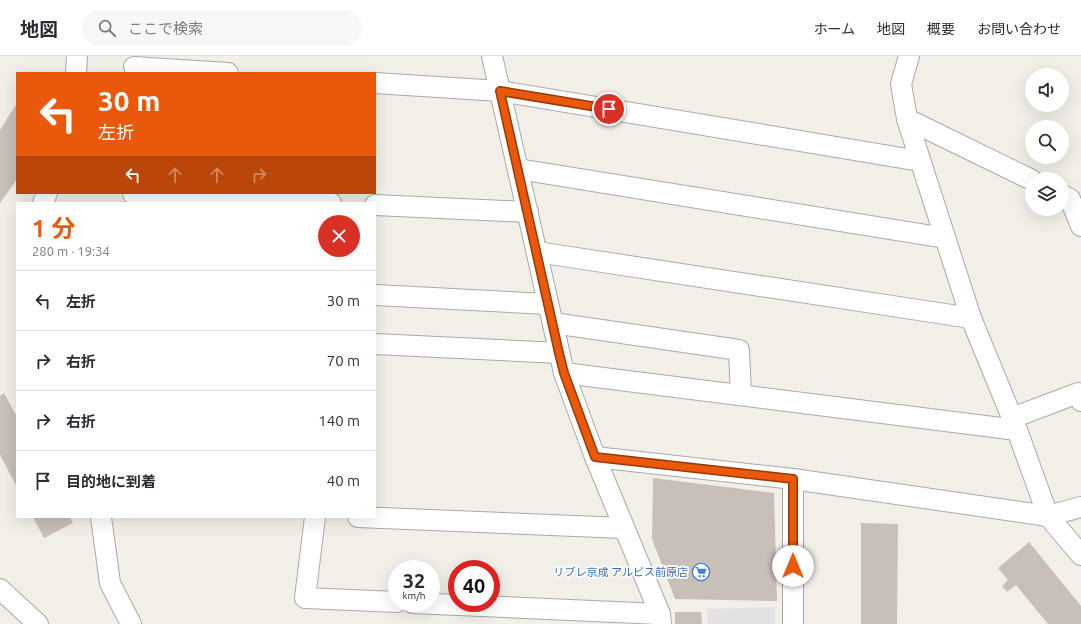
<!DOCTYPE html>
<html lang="ja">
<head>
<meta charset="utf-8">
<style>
	:root { --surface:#fff; --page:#f7f7f7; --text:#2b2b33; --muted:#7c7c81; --line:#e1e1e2; --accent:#ea580c }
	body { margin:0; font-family:Ubuntu,"Noto Sans JP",sans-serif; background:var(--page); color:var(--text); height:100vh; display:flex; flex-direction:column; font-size:15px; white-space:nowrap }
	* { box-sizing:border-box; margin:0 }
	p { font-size:13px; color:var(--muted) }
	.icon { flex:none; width:22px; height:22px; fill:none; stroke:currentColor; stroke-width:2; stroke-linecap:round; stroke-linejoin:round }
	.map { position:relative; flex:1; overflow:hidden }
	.drawer { position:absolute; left:16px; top:146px; width:360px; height:316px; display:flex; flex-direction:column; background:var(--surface); border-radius:0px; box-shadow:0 4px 16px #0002 }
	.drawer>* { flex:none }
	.banner { position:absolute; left:16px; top:16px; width:360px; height:122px; border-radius:0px; box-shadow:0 4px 16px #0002; background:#ea580c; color:#fff; overflow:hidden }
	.buttons { position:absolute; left:1025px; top:12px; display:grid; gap:8px }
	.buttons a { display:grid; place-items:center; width:44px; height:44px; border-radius:50%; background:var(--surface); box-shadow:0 4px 16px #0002; font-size:20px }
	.speed { position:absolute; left:388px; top:504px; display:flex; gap:8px; font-size:20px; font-weight:700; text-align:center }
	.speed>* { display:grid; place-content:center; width:52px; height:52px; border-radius:50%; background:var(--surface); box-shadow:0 4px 16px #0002; line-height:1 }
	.speed small { font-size:10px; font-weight:400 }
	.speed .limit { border:6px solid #d22; background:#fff; color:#111 }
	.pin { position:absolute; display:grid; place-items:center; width:34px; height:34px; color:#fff; margin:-17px; border:2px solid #fff; border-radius:50%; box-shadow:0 1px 4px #0007 }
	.me { position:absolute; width:44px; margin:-22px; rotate:0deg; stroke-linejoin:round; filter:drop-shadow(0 0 3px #0008) }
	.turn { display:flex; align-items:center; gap:14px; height:84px; padding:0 16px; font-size:18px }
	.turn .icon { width:52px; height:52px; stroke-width:2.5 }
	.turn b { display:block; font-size:28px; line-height:34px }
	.lanes { display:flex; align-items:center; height:38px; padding:0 16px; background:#0003; justify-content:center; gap:20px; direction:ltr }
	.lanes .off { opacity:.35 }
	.round { display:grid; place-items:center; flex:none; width:42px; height:42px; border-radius:21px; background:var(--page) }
	.summary { display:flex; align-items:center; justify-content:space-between; height:68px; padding:0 16px }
	h1 { font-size:24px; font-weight:700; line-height:30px; color:var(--accent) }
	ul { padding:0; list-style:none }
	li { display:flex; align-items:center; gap:12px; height:60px; padding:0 16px; border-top:1px solid var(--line) }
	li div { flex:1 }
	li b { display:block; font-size:15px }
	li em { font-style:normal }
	header { display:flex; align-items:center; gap:24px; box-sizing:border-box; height:56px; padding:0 20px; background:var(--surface); border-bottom:1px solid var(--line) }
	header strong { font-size:19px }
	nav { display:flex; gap:22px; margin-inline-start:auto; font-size:14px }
	.search { width:280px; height:36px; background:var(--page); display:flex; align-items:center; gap:10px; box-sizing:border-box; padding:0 14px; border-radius:22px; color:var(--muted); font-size:15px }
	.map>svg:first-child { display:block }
	.parking { fill:#e2e2e2 }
	.building { fill:#c7bfb8 }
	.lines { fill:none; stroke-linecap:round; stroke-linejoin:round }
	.minor-casing { stroke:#a9a9a9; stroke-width:22 }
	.minor { stroke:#fff; stroke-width:20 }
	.route-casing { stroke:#983908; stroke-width:10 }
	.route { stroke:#ea580c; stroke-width:7 }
	.labels { text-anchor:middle; stroke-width:3.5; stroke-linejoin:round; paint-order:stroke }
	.shop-label { font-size:11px; fill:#366cbe; stroke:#fff; text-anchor:end }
</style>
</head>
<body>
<header>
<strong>地図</strong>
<div class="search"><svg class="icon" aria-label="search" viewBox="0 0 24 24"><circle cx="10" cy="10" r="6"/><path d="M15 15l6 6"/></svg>ここで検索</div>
<nav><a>ホーム</a><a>地図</a><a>概要</a><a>お問い合わせ</a></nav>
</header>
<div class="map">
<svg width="1081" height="568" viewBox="0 0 1081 568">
	<rect width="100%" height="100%" fill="#f2efe9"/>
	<!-- parking -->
	<polygon class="parking" points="775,551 775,568 708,568 707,553"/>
	<!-- building -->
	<g class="building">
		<polygon points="17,47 17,123 0,147 0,74"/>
		<polygon points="4,337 17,361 17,431 0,399 0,340"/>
		<polygon points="653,422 774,437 777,545 675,543 652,483"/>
		<polygon points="33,461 70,461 73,467 44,482"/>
		<polygon points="861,467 898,468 897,568 861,568"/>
		<polygon points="1029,486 1081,550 1081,568 1048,568 1016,529 1007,536 1002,530 1008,524 998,512"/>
		<polygon points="675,556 701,556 702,568 675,568"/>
	</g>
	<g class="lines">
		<defs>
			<g id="minor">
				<polyline points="492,0 564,317 595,401 660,558 661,568"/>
				<polyline points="909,0 901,28 907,63 971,262 1017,374 1048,460 1081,499"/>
				<polyline points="134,11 228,17"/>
				<polyline points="76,17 77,0"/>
				<polyline points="375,27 500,35 920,105"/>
				<polyline points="907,63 1032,124"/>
				<polyline points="518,113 945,182"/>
				<polyline points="133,138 331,147"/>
				<polyline points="1062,139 1070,143 1081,170"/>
				<polyline points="43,147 47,137"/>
				<polyline points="375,149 528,156"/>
				<polyline points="537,196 971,262"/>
				<polyline points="375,239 548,248"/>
				<polyline points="553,267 739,294 741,339"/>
				<polyline points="375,288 559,297"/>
				<polyline points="564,317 1017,374"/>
				<polyline points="1012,362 1078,337 1081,345"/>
				<polyline points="595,401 793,423 1048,460 1081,451"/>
				<polyline points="793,423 793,568"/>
				<polyline points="101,461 110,527 131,568"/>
				<polyline points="315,461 305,542 397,546"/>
				<polyline points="358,461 624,472"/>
				<polyline points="0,533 38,568"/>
				<polyline points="413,547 660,558"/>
			</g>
		</defs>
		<!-- minor casing -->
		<use href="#minor" class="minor-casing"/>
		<!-- minor -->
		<use href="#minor" class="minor"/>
	</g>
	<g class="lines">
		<defs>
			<polyline id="route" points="609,53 500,35 559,297 564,317 595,401 793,423 793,510"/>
		</defs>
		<!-- route casing -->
		<use href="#route" class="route-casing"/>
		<!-- route -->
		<use href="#route" class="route"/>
	</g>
	<!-- icons -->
	<defs>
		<symbol id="supermarket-ring" viewBox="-11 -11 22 22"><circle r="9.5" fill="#fff" stroke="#3f7fe0" stroke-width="1.5"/><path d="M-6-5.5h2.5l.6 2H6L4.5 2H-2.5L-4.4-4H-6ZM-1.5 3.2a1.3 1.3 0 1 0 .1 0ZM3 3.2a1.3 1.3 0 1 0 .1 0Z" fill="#3f7fe0"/></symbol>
	</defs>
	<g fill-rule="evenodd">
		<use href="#supermarket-ring" x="691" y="506" width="20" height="20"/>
	</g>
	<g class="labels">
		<!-- shop labels -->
		<g class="shop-label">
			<text x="688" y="520">リブレ京成 アルビス前原店</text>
		</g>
	</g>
</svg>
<div class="buttons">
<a><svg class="icon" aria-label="sound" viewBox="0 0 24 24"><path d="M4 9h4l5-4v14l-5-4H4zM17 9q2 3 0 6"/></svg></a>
<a><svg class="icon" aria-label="search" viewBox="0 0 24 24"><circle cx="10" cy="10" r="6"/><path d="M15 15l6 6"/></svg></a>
<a><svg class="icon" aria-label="layers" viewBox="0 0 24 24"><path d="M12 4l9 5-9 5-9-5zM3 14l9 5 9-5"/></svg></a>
</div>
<div class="speed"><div>32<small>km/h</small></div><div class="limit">40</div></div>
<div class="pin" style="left:609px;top:53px;background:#d93025"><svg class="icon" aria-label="arrive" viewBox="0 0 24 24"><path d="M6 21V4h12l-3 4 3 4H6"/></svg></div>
<svg class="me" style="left:793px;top:510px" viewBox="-20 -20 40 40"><circle r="19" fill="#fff"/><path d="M0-13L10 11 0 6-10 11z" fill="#ea580c"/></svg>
<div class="banner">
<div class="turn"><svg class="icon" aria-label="left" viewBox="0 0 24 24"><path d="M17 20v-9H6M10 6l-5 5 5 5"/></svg><div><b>30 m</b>左折</div></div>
<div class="lanes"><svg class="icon" aria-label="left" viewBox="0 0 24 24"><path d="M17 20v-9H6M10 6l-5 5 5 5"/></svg><svg class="icon off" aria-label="ahead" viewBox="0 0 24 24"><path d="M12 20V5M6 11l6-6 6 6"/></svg><svg class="icon off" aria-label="ahead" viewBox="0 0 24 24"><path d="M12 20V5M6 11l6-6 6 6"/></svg><svg class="icon off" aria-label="right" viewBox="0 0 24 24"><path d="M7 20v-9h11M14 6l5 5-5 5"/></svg></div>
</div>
<section class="drawer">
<div class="summary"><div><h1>1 分</h1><p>280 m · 19:34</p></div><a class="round" style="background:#d93025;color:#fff"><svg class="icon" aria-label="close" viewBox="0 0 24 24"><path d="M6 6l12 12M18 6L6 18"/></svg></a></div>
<ul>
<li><svg class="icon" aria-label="left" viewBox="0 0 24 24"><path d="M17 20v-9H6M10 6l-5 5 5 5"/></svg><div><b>左折</b></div><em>30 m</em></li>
<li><svg class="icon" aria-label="right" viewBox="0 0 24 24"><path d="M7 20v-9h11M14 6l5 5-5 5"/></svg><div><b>右折</b></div><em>70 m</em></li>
<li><svg class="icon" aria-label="right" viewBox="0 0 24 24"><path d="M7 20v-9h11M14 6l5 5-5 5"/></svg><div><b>右折</b></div><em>140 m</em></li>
<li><svg class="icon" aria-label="arrive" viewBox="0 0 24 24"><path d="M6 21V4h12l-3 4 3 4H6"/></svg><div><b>目的地に到着</b></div><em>40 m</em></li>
</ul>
</section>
</div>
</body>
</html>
